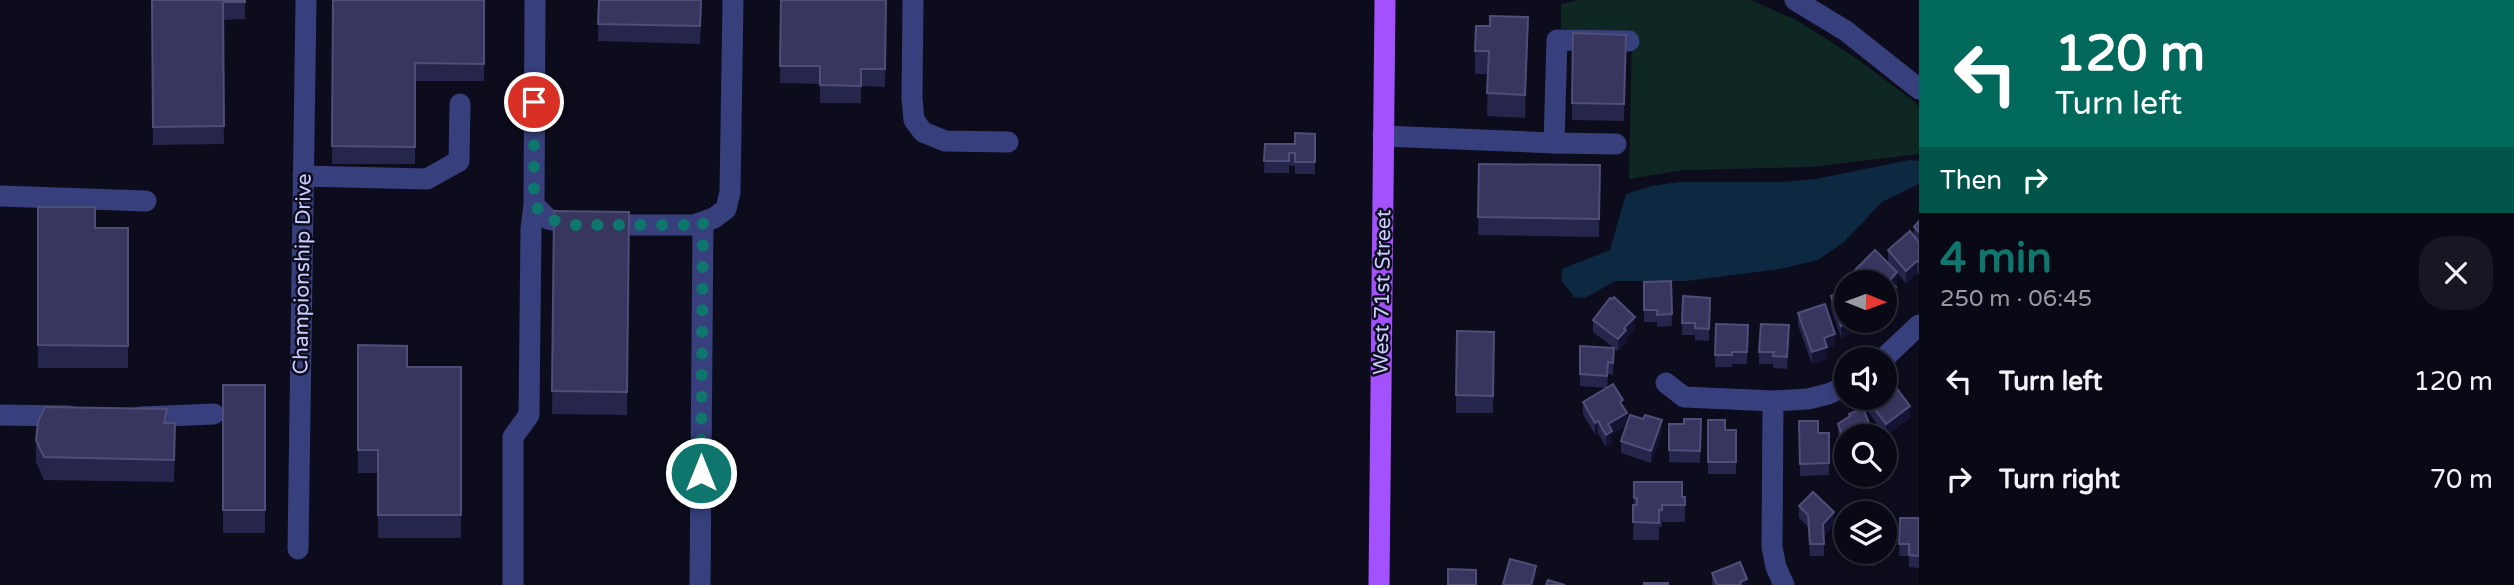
<!DOCTYPE html>
<html lang="en">
<head>
<meta charset="utf-8">
<style>
	:root { --surface:#090916; --page:#171723; --text:#f1f3f6; --muted:#999aa1; --line:#292a35; --accent:#0f766e }
	body { margin:0; font-family:"Varela Round",sans-serif; background:var(--page); color:var(--text); height:100vh; display:flex; flex-direction:column; font-size:26px; white-space:nowrap }
	* { box-sizing:border-box; margin:0 }
	p { font-size:23px; color:var(--muted) }
	.icon { flex:none; width:38px; height:38px; fill:none; stroke:currentColor; stroke-width:2; stroke-linecap:round; stroke-linejoin:round }
	.map { position:relative; flex:1; overflow:hidden }
	.details { display:flex; flex-direction:column; background:var(--surface); width:595px }
	.details>* { flex:none }
	.top-card { background:#00695c; color:#fff; overflow:hidden }
	.needle { width:46px; rotate:91deg }
	.fabs { position:absolute; left:1834px; top:270px; display:grid; gap:14px }
	.fabs a { display:grid; place-items:center; width:63px; height:63px; border-radius:50%; background:var(--surface); box-shadow:0 4px 10px #0003,0 0 0 2px var(--line); font-size:35px }
	.pin { position:absolute; display:grid; place-items:center; width:60px; height:60px; color:#fff; margin:-30px; border:4px solid #fff; border-radius:50%; box-shadow:0 2px 7px #0007 }
	.me { position:absolute; width:77px; margin:-38px; rotate:0deg; stroke-linejoin:round; filter:drop-shadow(0 0 5px #0008) }
	.turn { display:flex; align-items:center; gap:24px; height:147px; padding:0 21px; font-size:32px }
	.turn .icon { width:91px; height:91px; stroke-width:2.5 }
	.turn b { display:block; font-size:49px; line-height:60px }
	.then { display:flex; align-items:center; height:66px; padding:0 21px; background:#0003; gap:14px; font-size:26px }
	.round { display:grid; place-items:center; flex:none; width:74px; height:74px; border-radius:28px; background:var(--page) }
	.summary { display:flex; align-items:center; justify-content:space-between; height:119px; padding:0 21px }
	h1 { font-size:42px; font-weight:800; line-height:52px; color:var(--accent) }
	ul { padding:0; list-style:none }
	li { display:flex; align-items:center; gap:21px; height:98px; padding:0 21px }
	li div { flex:1 }
	li b { display:block; font-size:26px }
	li em { font-style:normal }
	main { display:flex; flex:1; min-height:0 }
	.map>svg:first-child { display:block }
	.green { fill:#0f2722 }
	.water { fill:#0c2941 }
	.lines { fill:none; stroke-linecap:round; stroke-linejoin:round }
	.minor { stroke:#373f7c; stroke-width:21 }
	.major { stroke:#a251fd; stroke-width:21 }
	.wall { fill:#26254b }
	.shaded-wall { fill:#141331 }
	.building { fill:#38365f; stroke:#4e4e78; stroke-width:2 }
	.route { stroke:#0f766e; stroke-width:12; stroke-dasharray:0 21.6 }
	.labels { text-anchor:middle; stroke-width:5; stroke-linejoin:round; paint-order:stroke }
	.street-label { font-size:21px; fill:#c9cbfe; stroke:#0c0c1d }
</style>
</head>
<body>
<main>
<div class="map">
<svg width="1919" height="585" viewBox="0 0 1919 585">
	<rect width="100%" height="100%" fill="#0c0c1d"/>
	<!-- green -->
	<polygon class="green" points="1579,0 1751,0 1798,21 1856,58 1915,102 1919,107 1919,154 1812,167 1683,170 1629,179 1632,32 1561,29 1561,4"/>
	<!-- water -->
	<polygon class="water" points="1910,160 1919,161 1919,184 1882,202 1844,242 1818,260 1780,269 1686,281 1615,281 1585,298 1574,297 1562,281 1562,269 1610,250 1626,194 1652,186 1680,182 1782,182 1816,179"/>
	<g class="lines">
		<!-- minor -->
		<g class="minor">
			<polyline points="535,0 534,205 548,219 575,225 694,225 714,218 726,209 730,192 733,0"/>
			<polyline points="913,0 912,98 914,120 923,132 945,141 1008,142"/>
			<polyline points="1795,0 1846,31 1919,89"/>
			<polyline points="1383,136 1554,143 1616,144"/>
			<polyline points="1554,143 1557,40 1629,41"/>
			<polyline points="303,176 427,179 459,161 460,104"/>
			<polyline points="0,196 146,201"/>
			<polyline points="1883,359 1919,325"/>
			<polyline points="1666,383 1684,397 1773,401 1808,399 1828,394 1846,386"/>
			<polyline points="1773,401 1772,547 1776,567 1784,585"/>
			<polyline points="0,415 69,416"/>
			<polyline points="140,417 214,414"/>
			<polyline points="298,549 306,0"/>
			<polyline points="513,585 513,437 529,415 531,228 534,205"/>
			<polyline points="700,585 703,222"/>
		</g>
		<!-- major -->
		<polyline class="major" points="1379,585 1385,0"/>
	</g>
	<!-- wall -->
	<g class="wall">
		<polygon points="152,0 245,0 245,19 223,20 224,144 153,145"/>
		<polygon points="333,0 484,0 484,81 415,81 415,164 332,164"/>
		<polygon points="599,0 702,0 700,44 598,41"/>
		<polygon points="781,0 886,0 885,87 861,86 861,103 820,103 820,84 780,83"/>
		<polygon points="1626,35 1624,121 1572,120 1572,103"/>
		<polygon points="1528,40 1525,118 1487,116 1488,74 1475,74 1475,51"/>
		<polygon points="1315,134 1315,174 1295,174 1295,166 1289,165 1289,173 1264,173 1265,144 1295,144"/>
		<polygon points="1479,164 1600,165 1599,237 1478,235"/>
		<polygon points="38,207 95,228 128,228 128,368 38,368"/>
		<polygon points="554,211 629,212 627,415 552,414"/>
		<polygon points="1919,221 1919,274 1917,273 1906,283 1897,273 1897,284 1895,287 1896,299 1885,310 1885,282 1855,282 1855,270 1888,262 1888,250 1914,236 1914,227"/>
		<polygon points="1671,281 1672,326 1657,327 1657,322 1644,322 1644,282"/>
		<polygon points="1831,296 1867,320 1867,326 1841,338 1831,308"/>
		<polygon points="1710,298 1709,341 1695,340 1695,335 1682,335 1682,323"/>
		<polygon points="1798,313 1835,346 1827,348 1827,359 1812,364 1798,325"/>
		<polygon points="1593,320 1635,329 1626,338 1626,342 1618,351 1614,349 1613,375 1608,374 1607,388 1623,406 1627,425 1662,432 1651,463 1621,453 1621,441 1627,425 1612,434 1612,443 1606,447 1598,433 1595,435 1583,414 1583,402 1606,388 1580,386 1580,346 1614,348 1593,332"/>
		<polygon points="1716,324 1748,325 1747,364 1732,364 1732,367 1715,367"/>
		<polygon points="1494,332 1493,413 1456,413 1456,395"/>
		<polygon points="1789,337 1787,369 1773,368 1773,364 1759,364 1759,352"/>
		<polygon points="358,345 407,367 461,367 461,538 378,538 378,473 358,473"/>
		<rect x="223" y="385" width="42" height="148"/>
		<polygon points="1869,401 1910,418 1886,436 1869,413"/>
		<polygon points="1849,414 1874,436 1846,436 1846,458 1838,436 1838,424 1849,417"/>
		<polygon points="1701,419 1700,463 1669,462 1669,424 1684,424"/>
		<polygon points="1708,420 1725,430 1736,430 1736,474 1708,474"/>
		<polygon points="1799,421 1818,433 1829,433 1829,475 1800,476"/>
		<polygon points="167,423 175,446 174,482 44,480 36,462 36,440"/>
		<polygon points="1634,482 1685,497 1685,522 1662,522 1662,527 1659,527 1659,540 1633,540"/>
		<polygon points="1799,506 1834,524 1824,536 1824,556 1810,556 1808,527 1799,518"/>
		<polygon points="1900,518 1919,518 1919,568 1909,567 1909,556 1899,556"/>
		<polygon points="1861,551 1877,551 1876,566 1862,565"/>
		<polygon points="1712,573 1747,585 1712,585"/>
	</g>
	<!-- shaded-wall -->
	<g class="shaded-wall">
		<polygon points="1528,17 1528,40 1525,118 1525,95"/>
		<polygon points="1917,261 1917,273 1906,283 1906,271"/>
		<polygon points="1897,272 1897,284 1889,293 1889,281"/>
		<polygon points="1896,287 1896,299 1885,310 1885,298"/>
		<polygon points="1635,317 1635,329 1626,338 1626,342 1618,351 1618,339 1624,328"/>
		<polygon points="1854,320 1867,320 1867,326 1841,338 1841,326"/>
		<polygon points="1835,334 1835,346 1827,348 1827,359 1812,364 1812,352 1824,338"/>
		<polygon points="1910,406 1910,418 1886,436 1886,424"/>
		<polygon points="1627,413 1627,425 1612,434 1612,443 1606,447 1606,435 1608,424"/>
		<polygon points="1662,420 1662,432 1651,463 1651,451"/>
		<polygon points="1598,421 1598,433 1595,435 1595,423"/>
		<polygon points="175,423 175,446 174,482 174,460"/>
		<polygon points="1834,512 1834,524 1823,536 1823,524"/>
		<polygon points="1536,566 1536,578 1534,585 1531,585"/>
		<polygon points="1747,579 1747,585 1740,585 1740,582"/>
	</g>
	<!-- building -->
	<g class="building">
		<polygon points="152,0 245,0 245,2 223,2 224,126 153,127"/>
		<polygon points="333,0 484,0 484,64 415,63 415,147 332,146"/>
		<polygon points="599,0 701,0 700,26 598,24"/>
		<polygon points="781,0 886,0 885,69 861,69 861,86 820,85 820,66 780,66"/>
		<polygon points="1490,16 1528,17 1525,95 1487,93 1489,51 1475,51 1476,26 1490,26"/>
		<polygon points="1573,33 1626,35 1624,104 1572,103"/>
		<polygon points="1295,133 1315,134 1315,162 1295,162 1295,153 1289,153 1289,161 1264,161 1265,144 1295,144"/>
		<polygon points="1479,164 1600,165 1599,219 1478,217"/>
		<polygon points="38,207 95,207 95,228 128,228 128,346 38,345"/>
		<polygon points="554,211 629,212 627,392 552,391"/>
		<polygon points="1919,221 1919,232 1914,227"/>
		<polygon points="1910,231 1919,242 1919,262 1917,261 1906,271 1888,250"/>
		<polygon points="1875,250 1897,272 1889,281 1896,287 1885,298 1885,282 1866,282 1855,270"/>
		<polygon points="1671,281 1672,314 1657,315 1657,310 1644,310 1644,282"/>
		<polygon points="1846,291 1846,320 1854,320 1841,326 1831,296"/>
		<polygon points="1683,296 1710,298 1709,329 1695,328 1695,323 1682,323"/>
		<polygon points="1614,297 1635,317 1624,328 1626,330 1618,339 1593,320 1610,298 1612,299"/>
		<polygon points="1825,304 1835,334 1824,338 1827,347 1812,352 1798,313"/>
		<polygon points="1716,324 1748,325 1747,352 1732,352 1732,355 1715,355"/>
		<polygon points="1761,324 1789,325 1787,357 1773,356 1774,352 1759,352"/>
		<polygon points="1457,331 1494,332 1493,396 1456,395"/>
		<polygon points="358,345 407,346 407,367 461,367 461,515 378,515 378,450 358,450"/>
		<polygon points="1580,346 1614,348 1613,363 1608,362 1607,376 1580,374"/>
		<polygon points="1892,382 1910,406 1886,424 1869,401 1873,397 1885,397 1885,388"/>
		<polygon points="1613,384 1623,400 1620,402 1627,413 1608,424 1612,431 1606,435 1598,421 1595,423 1583,402"/>
		<rect x="223" y="385" width="42" height="125"/>
		<polygon points="45,407 167,409 164,423 175,423 174,460 44,457 36,440 38,422"/>
		<polygon points="1863,408 1874,436 1846,436 1846,446 1838,424 1850,416 1849,414"/>
		<polygon points="1630,415 1643,419 1645,415 1662,420 1651,451 1621,441"/>
		<polygon points="1684,419 1701,419 1700,451 1669,450 1669,424 1684,424"/>
		<polygon points="1708,420 1725,420 1725,430 1736,430 1736,462 1708,462"/>
		<polygon points="1799,421 1818,421 1818,433 1829,433 1829,463 1800,464"/>
		<polygon points="1634,482 1682,482 1682,497 1685,497 1685,505 1662,505 1662,510 1659,510 1659,523 1633,522 1633,505 1637,505 1637,498 1634,498"/>
		<polygon points="1813,492 1834,512 1823,524 1824,544 1810,544 1808,515 1799,506"/>
		<polygon points="1900,518 1919,518 1919,556 1909,555 1909,544 1899,544"/>
		<polygon points="1862,551 1876,551 1876,554 1862,553"/>
		<polygon points="1510,559 1536,566 1531,585 1507,585 1503,584"/>
		<polygon points="1740,562 1747,579 1740,582 1741,585 1717,585 1712,573"/>
		<polygon points="1448,569 1476,570 1476,585 1448,585"/>
		<polygon points="1548,580 1565,585 1546,585"/>
		<rect x="1644" y="583" width="24" height="2"/>
	</g>
	<g class="lines">
		<!-- route -->
		<polyline class="route" points="534,102 534,205 548,219 575,225 694,225 703,222 701,473"/>
	</g>
	<g class="labels">
		<!-- street labels -->
		<g class="street-label">
			<text transform="translate(302 274) rotate(-89)" y="7">Championship Drive</text>
			<text transform="translate(1382 292) rotate(-89)" y="7">West 71st Street</text>
		</g>
	</g>
</svg>
<div class="fabs">
<a><svg class="needle" viewBox="-14 -14 28 28"><path d="M0-13l5 13h-10z" fill="#e53935"/><path d="M0 13l5-13h-10z" fill="#999aa1"/></svg></a>
<a><svg class="icon" aria-label="sound" viewBox="0 0 24 24"><path d="M4 9h4l5-4v14l-5-4H4zM17 9q2 3 0 6"/></svg></a>
<a><svg class="icon" aria-label="search" viewBox="0 0 24 24"><circle cx="10" cy="10" r="6"/><path d="M15 15l6 6"/></svg></a>
<a><svg class="icon" aria-label="layers" viewBox="0 0 24 24"><path d="M12 4l9 5-9 5-9-5zM3 14l9 5 9-5"/></svg></a>
</div>
<div class="pin" style="left:534px;top:102px;background:#d93025"><svg class="icon" aria-label="arrive" viewBox="0 0 24 24"><path d="M6 21V4h12l-3 4 3 4H6"/></svg></div>
<svg class="me" style="left:701px;top:473px" viewBox="-20 -20 40 40"><circle r="17" fill="#0f766e" stroke="#fff" stroke-width="3"/><path d="M0-11L8 9 0 5-8 9z" fill="#fff"/></svg>
</div>
<section class="details">
<div class="top-card">
<div class="turn"><svg class="icon" aria-label="left" viewBox="0 0 24 24"><path d="M17 20v-9H6M10 6l-5 5 5 5"/></svg><div><b>120 m</b>Turn left</div></div>
<div class="then">Then<svg class="icon" aria-label="right" viewBox="0 0 24 24"><path d="M7 20v-9h11M14 6l5 5-5 5"/></svg></div>
</div>
<div class="summary"><div><h1>4 min</h1><p>250 m · 06:45</p></div><a class="round"><svg class="icon" aria-label="close" viewBox="0 0 24 24"><path d="M6 6l12 12M18 6L6 18"/></svg></a></div>
<ul>
<li><svg class="icon" aria-label="left" viewBox="0 0 24 24"><path d="M17 20v-9H6M10 6l-5 5 5 5"/></svg><div><b>Turn left</b></div><em>120 m</em></li>
<li><svg class="icon" aria-label="right" viewBox="0 0 24 24"><path d="M7 20v-9h11M14 6l5 5-5 5"/></svg><div><b>Turn right</b></div><em>70 m</em></li>
</ul>
</section>
</main>
</body>
</html>
